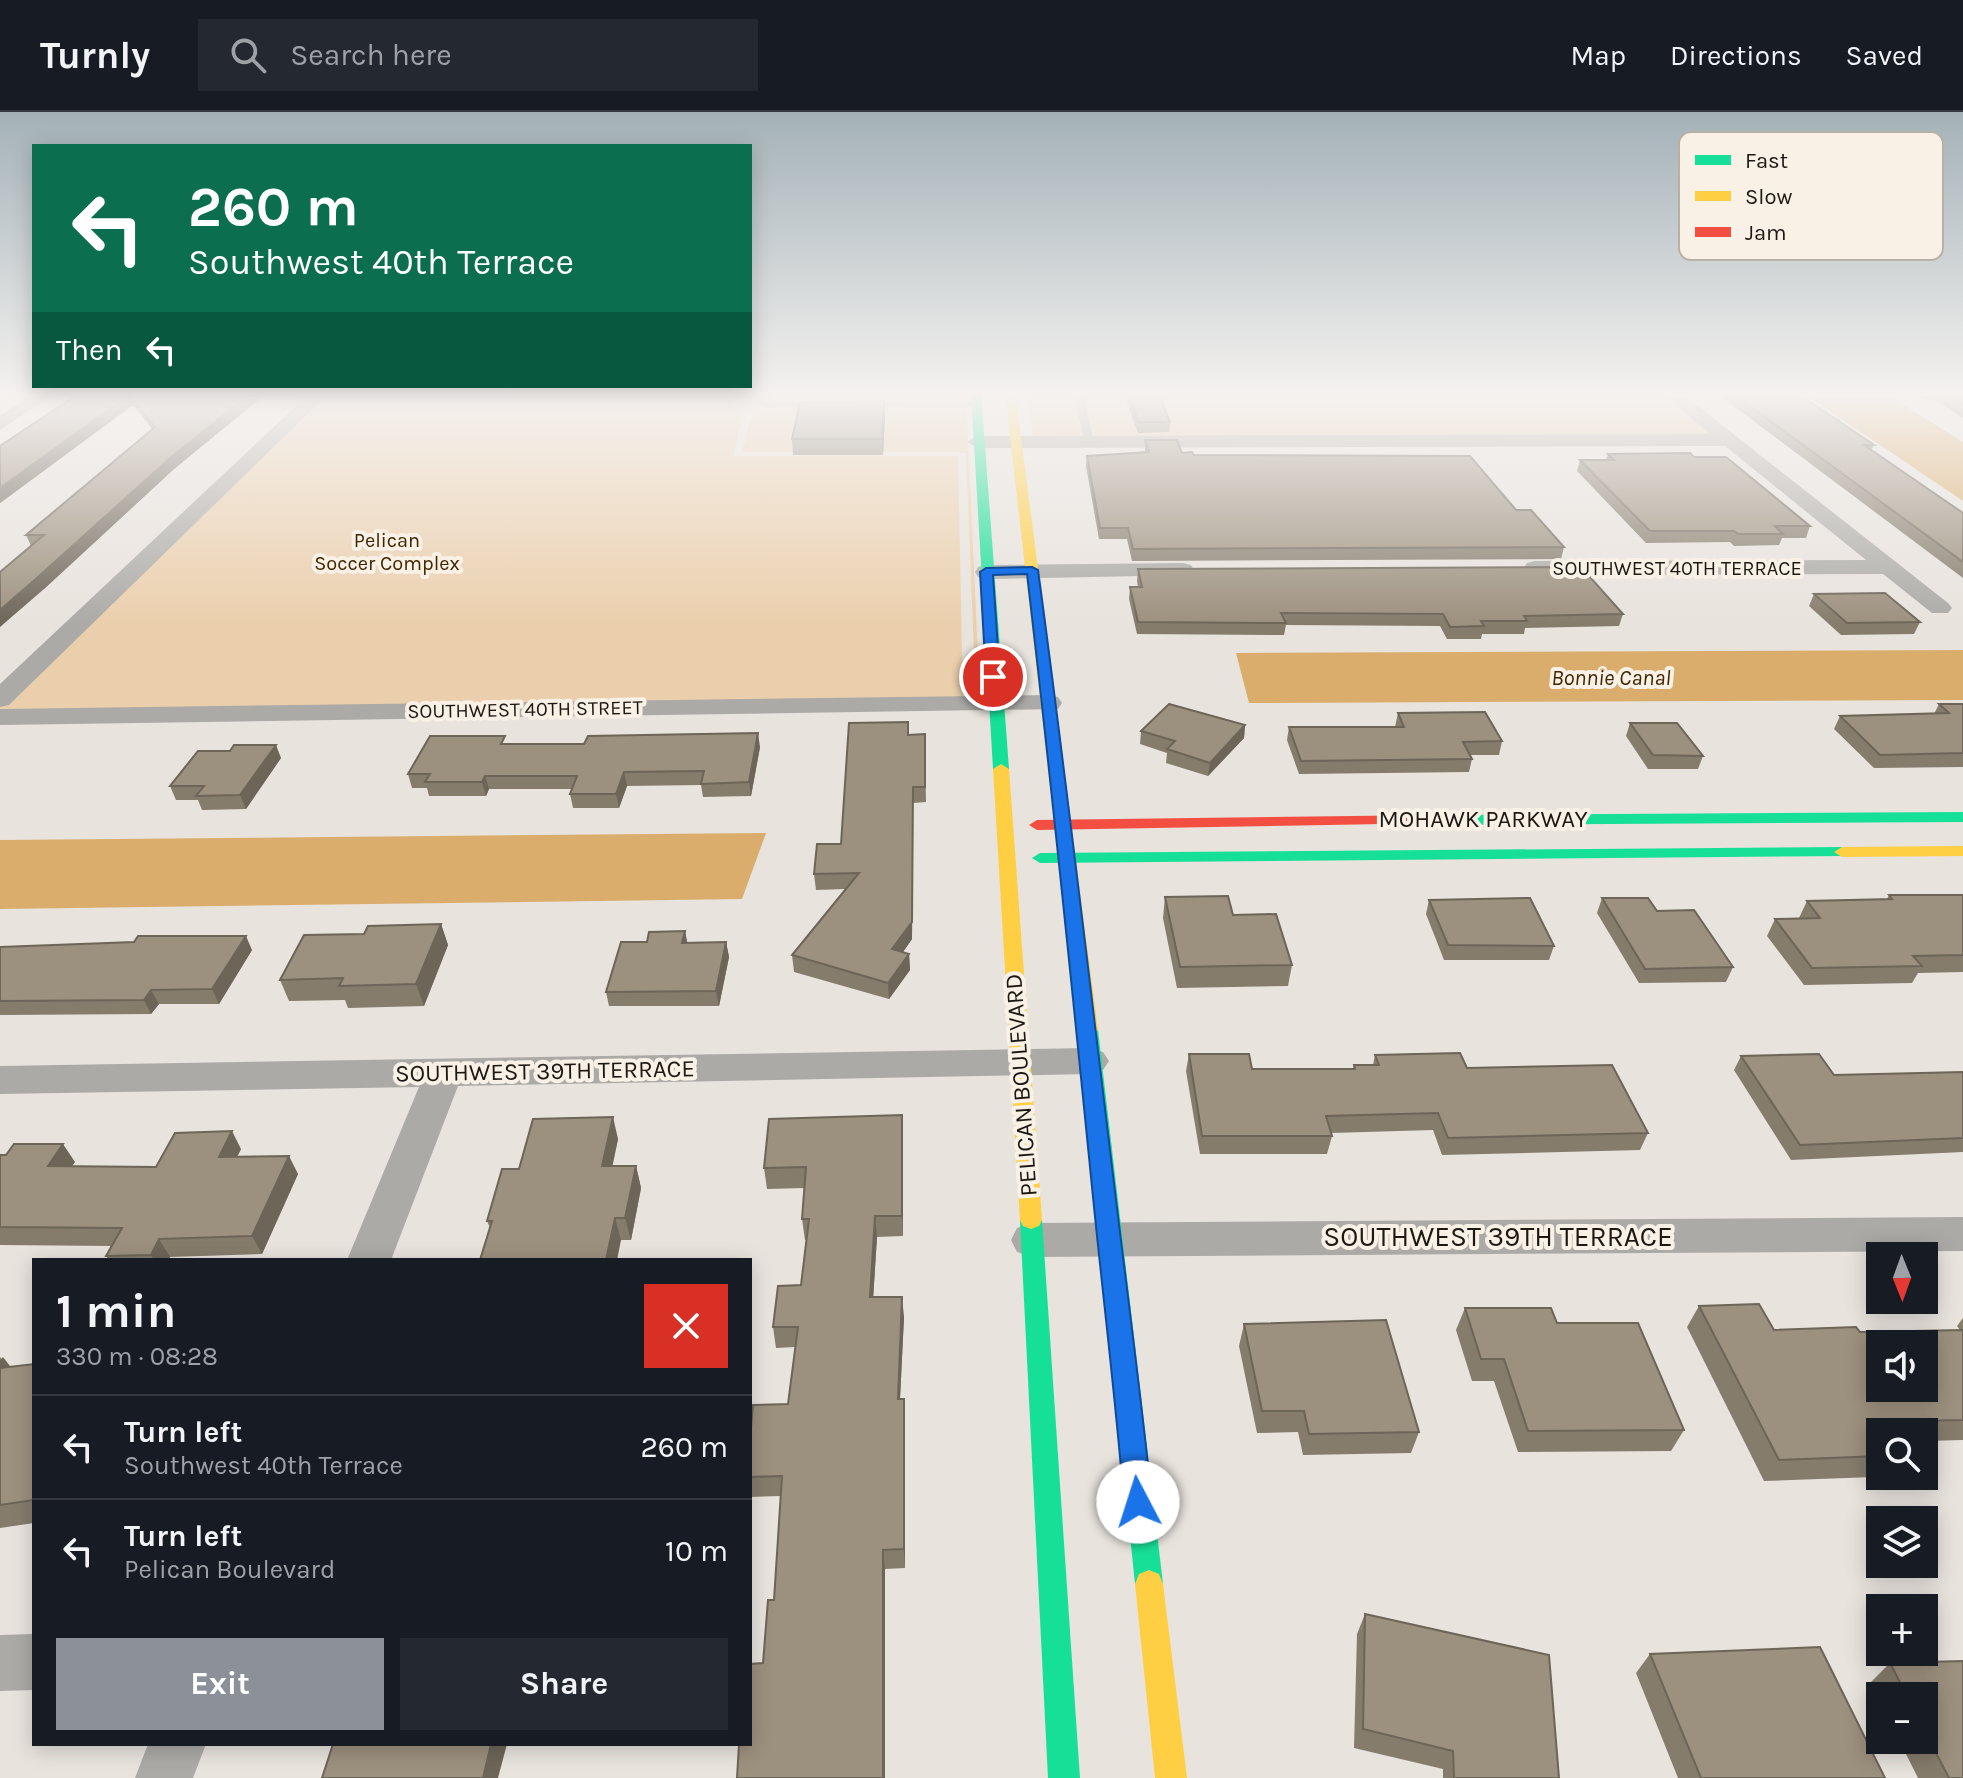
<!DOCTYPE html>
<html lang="en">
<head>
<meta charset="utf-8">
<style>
	:root { --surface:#171b24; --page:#242831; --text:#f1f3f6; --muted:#9ea1a6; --line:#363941; --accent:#8c9099 }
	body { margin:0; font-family:Karla,sans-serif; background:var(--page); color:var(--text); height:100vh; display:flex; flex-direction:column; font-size:30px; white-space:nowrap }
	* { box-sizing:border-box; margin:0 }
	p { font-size:26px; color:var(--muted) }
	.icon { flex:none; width:44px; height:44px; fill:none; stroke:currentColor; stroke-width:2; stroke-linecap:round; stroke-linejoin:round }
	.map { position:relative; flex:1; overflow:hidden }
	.drawer { position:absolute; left:32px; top:1146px; width:720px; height:488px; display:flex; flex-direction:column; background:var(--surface); border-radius:0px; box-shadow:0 4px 20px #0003 }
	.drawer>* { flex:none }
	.guide { position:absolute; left:32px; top:32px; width:720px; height:244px; border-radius:0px; box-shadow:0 4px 20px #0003; background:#0b6e4f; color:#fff; overflow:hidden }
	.needle { width:52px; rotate:179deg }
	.fabs { position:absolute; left:1866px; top:1130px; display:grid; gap:16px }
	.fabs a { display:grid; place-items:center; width:72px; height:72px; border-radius:0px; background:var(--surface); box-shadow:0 4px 20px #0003; font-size:40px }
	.pin { position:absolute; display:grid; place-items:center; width:68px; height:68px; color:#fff; margin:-34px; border:4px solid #fff; border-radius:50%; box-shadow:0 2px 8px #0007 }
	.me { position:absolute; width:88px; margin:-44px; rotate:355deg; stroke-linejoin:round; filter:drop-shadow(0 0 6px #0008) }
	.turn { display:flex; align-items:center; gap:28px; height:168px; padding:0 24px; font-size:36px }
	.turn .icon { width:104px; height:104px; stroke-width:2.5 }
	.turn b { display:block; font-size:56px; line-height:68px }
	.then { display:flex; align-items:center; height:76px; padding:0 24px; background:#0003; gap:16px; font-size:30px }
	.round { display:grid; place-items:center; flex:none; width:84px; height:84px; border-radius:0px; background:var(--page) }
	.headline { display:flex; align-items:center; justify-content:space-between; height:136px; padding:0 24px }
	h1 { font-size:48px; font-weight:700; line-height:60px }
	.cta { display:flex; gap:16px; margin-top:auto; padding:16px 24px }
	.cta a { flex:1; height:92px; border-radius:0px; background:var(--accent); color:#fff; font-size:32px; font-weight:700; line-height:92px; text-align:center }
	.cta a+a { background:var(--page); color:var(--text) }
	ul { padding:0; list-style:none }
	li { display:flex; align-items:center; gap:24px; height:104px; padding:0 24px; border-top:2px solid var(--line) }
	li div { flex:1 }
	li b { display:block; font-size:30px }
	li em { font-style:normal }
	header { display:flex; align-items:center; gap:48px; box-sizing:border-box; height:112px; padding:0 40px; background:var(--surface); border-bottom:2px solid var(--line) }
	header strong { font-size:38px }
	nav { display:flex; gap:44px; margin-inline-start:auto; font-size:28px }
	.search { width:560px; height:72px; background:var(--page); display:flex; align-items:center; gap:20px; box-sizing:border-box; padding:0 28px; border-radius:0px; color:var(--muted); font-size:30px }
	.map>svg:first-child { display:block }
	.green { fill:#ebcfac }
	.water { fill:#dbad6d }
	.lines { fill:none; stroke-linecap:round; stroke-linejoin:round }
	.lane { fill:#acaaa7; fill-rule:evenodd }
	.street { fill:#acaaa7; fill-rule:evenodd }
	.fast { fill:#16e098; fill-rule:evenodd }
	.slow { fill:#ffcf43; fill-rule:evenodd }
	.jam { fill:#f24e42; fill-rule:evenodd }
	.wall { fill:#867c6c }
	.shaded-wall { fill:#6d6558 }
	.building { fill:#9c907e; stroke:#6d6558; stroke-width:2; fill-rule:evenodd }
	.route { fill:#1a73e8; stroke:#114b97; stroke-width:2 }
	.labels { text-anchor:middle; stroke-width:8; stroke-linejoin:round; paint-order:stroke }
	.far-park-label { font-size:20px; fill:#402700; stroke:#f9f0e6 }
	.far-street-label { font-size:20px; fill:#1c1915; stroke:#f9f0e6 }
	.far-water-label { font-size:22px; font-style:italic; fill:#402700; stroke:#f9f0e6 }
	.street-label { font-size:24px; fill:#1c1915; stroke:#f9f0e6 }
	.near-street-label { font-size:28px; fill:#1c1915; stroke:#f9f0e6 }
	.key { fill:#f9f0e6; stroke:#b7b0a7; stroke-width:2 }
	.key-label { font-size:22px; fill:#1c1915 }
</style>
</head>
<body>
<header>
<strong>Turnly</strong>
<div class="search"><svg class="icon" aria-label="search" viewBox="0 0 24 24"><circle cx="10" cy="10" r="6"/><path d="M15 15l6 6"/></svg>Search here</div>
<nav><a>Map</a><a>Directions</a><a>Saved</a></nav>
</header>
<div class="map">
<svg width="1963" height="1666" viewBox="0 0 1963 1666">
	<rect width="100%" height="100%" fill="#e8e3dd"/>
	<!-- green -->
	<g class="green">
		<polygon points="321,280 749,280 733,344 958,344 963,592 0,605 0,587"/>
		<polygon points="758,280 966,280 980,589 976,589 966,342 958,340 742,340"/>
		<polygon points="1027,280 1669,280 1729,328 1034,330"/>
	</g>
	<!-- water -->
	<g class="water">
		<polygon points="1802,280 1883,280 1963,330 1963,389"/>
		<polygon points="1963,538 1963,588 1249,591 1236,541"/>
		<polygon points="766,721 742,787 0,797 0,728"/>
	</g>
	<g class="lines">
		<!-- lane -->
		<g class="lane">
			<polygon points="760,280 770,280 768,289 771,290 821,290 826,293 821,296 769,296 758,290"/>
			<polygon points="1073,280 1083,280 1094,332 1085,330"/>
			<polygon points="978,289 983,292 981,294 863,296 858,293 863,290"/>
		</g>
		<!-- street -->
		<g class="street">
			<polygon points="36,280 57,280 0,318 0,304"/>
			<polygon points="311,280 330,280 9,593 0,595 0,572"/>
			<polygon points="1660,280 1680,280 1948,491 1952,496 1948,501 1932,501 1883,462 1535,463 1527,461 1524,456 1527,451 1535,449 1866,448 1725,334 977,336 967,330 977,324 1710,322"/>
			<polygon points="1183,451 1191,453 1194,458 1191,463 986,467 978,465 975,460 978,455 986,453"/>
			<polygon points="1049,583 1058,585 1062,591 1058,597 0,613 0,597"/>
			<polygon points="1090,936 1103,940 1109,949 1103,958 1090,962 458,974 391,1148 347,1148 419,975 0,982 0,954"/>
			<polygon points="1963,1105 1963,1139 1032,1145 1017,1140 1011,1128 1017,1116 1032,1111"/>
			<polygon points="34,1522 34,1578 0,1579 0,1523"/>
			<polygon points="148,1632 206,1632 193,1666 135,1666"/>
		</g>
		<!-- fast -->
		<g class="fast">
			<polygon points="971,280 981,280 1009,657 1001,662 993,657"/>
			<polygon points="1963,700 1963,710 1435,713 1427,708 1435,703"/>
			<polygon points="1842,735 1850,740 1848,744 1040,751 1032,746 1040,741"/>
			<polygon points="1088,911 1095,913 1098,918 1163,1472 1159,1482 1149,1486 1139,1482 1135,1472 1078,918 1081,913"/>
			<polygon points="1031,1099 1039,1102 1042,1108 1080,1666 1048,1666 1020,1108 1023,1102"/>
		</g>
		<!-- slow -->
		<g class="slow">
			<polygon points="1005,280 1015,280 1098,918 1095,923 1081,923 1078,918"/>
			<polygon points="1001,652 1009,657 1042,1108 1039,1114 1031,1117 1023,1114 1020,1108 993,657"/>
			<polygon points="1963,734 1963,744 1842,745 1834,740 1842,735"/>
			<polygon points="1149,1458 1159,1462 1163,1472 1187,1666 1155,1666 1135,1472 1139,1462"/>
		</g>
		<!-- jam -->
		<polygon class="jam" points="1435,703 1443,708 1441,711 1037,718 1029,713 1037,708"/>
	</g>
	<!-- wall -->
	<g class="wall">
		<polygon points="81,280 268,280 174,357 44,477 31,434 26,423 152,317 133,293 0,391 0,334"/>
		<polygon points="1128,280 1170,310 1169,320 1138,321 1127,290"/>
		<polygon points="1715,280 1796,280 1874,333 1871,338 1963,401 1963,466"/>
		<polygon points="1912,280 1963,280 1963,306 1934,288 1925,288"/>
		<polygon points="885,304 883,343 793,343 792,327"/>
		<polygon points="1145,328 1194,343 1516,398 1564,435 1561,447 1132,449 1127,427 1099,427 1086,354 1087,344 1145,341"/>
		<polygon points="1608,342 1694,345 1810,414 1806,426 1782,426 1779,433 1734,434 1730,430 1646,431 1577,359 1580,348 1606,348"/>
		<polygon points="1138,457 1623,502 1619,514 1525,516 1524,522 1482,522 1481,527 1447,527 1440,514 1286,513 1284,523 1137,522 1129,487 1130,475 1138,475 1137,469"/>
		<polygon points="1814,482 1920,510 1914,522 1841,523 1809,494"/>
		<polygon points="1939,592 1963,592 1963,655 1874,656 1834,617 1840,604 1934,602"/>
		<polygon points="1398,601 1502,629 1499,643 1470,643 1472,647 1469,660 1299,662 1287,628 1289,615 1395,615"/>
		<polygon points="1630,611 1703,644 1698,657 1648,657 1626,624"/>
		<polygon points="1245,613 1244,626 1208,664 1166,651 1167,641 1140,632 1141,619"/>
		<polygon points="925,622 926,690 913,691 912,827 903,840 909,842 910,858 889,887 794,860 792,843 845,777 816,778 814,762 841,732 909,623"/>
		<polygon points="508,632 760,635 751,684 703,685 701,673 627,674 619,696 573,696 570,682 572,677 489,677 486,684 429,684 427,676 412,676 408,662"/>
		<polygon points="281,646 246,697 202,698 198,688 176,688 170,674"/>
		<polygon points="1889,783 1963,783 1963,860 1918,861 1912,871 1804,873 1767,824 1775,807 1799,807 1799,806 1807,789 1887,787"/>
		<polygon points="1165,785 1233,803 1292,853 1288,874 1177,876 1163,806"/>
		<polygon points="1602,786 1657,799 1733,855 1726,870 1639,871 1597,801"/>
		<polygon points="1429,788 1554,834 1549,848 1444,848 1426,802"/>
		<polygon points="441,812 448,833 424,894 348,896 345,888 289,889 280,868 364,822"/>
		<polygon points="685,819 687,831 726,830 729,845 719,894 609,894 606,880 647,830"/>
		<polygon points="0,835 252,838 219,892 159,892 151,902 0,903"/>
		<polygon points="1189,942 1252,957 1353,957 1354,953 1373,953 1375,943 1467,956 1648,1021 1640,1038 1442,1043 1433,1018 1331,1021 1332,1024 1327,1042 1200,1042 1186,959"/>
		<polygon points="1741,944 1834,963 1963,960 1963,1040 1791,1048 1734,958"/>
		<polygon points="903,1024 903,1124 877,1125 873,1185 904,1205 900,1287 904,1287 905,1307 905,1456 885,1457 885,1666 737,1666 763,1551 774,1488 781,1384 750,1385 750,1327 788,1292 795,1235 776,1236 773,1215 801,1173 807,1128 805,1128 802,1107 805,1076 767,1077 764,1056"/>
		<polygon points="618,1027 612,1054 636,1054 641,1076 631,1128 621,1128 490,1116 487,1109 519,1057"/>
		<polygon points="241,1037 237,1045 298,1062 262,1142 170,1145 168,1148 109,1148 106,1144 112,1134 0,1133 0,1043 75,1050 71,1055 156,1055"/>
		<polygon points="1699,1194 1774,1218 1860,1220 1960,1218 1957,1214 1963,1206 1963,1328 1926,1329 1934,1342 1924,1354 1924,1320 1880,1320 1880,1364 1901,1364 1764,1369 1687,1215"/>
		<polygon points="1465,1196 1557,1211 1684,1318 1671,1339 1518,1340 1494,1269 1472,1269 1456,1218"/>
		<polygon points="1244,1212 1419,1320 1411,1341 1303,1343 1298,1320 1257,1321 1239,1234"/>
		<polygon points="0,1245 10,1255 34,1252 34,1411 0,1416"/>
		<polygon points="1365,1502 1559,1666 1443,1666 1443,1657 1354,1636 1357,1522"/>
		<polygon points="1650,1542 1885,1666 1678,1666 1636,1561"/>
		<polygon points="1963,1549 1963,1666 1918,1666 1899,1628 1924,1628 1924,1584 1880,1584 1880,1589 1871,1570 1890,1551"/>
	</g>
	<!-- shaded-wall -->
	<g class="shaded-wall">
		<polygon points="252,280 268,280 174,357 44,477 0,515 0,498 170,346"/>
		<polygon points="129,283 133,293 0,391 0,376"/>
		<polygon points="884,289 885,304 883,343 882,327"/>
		<polygon points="1245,613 1244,626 1208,664 1210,651"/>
		<polygon points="758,621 760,635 751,684 749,670"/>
		<polygon points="276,633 281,646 246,697 240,683"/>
		<polygon points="624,660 627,674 619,696 616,682"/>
		<polygon points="485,664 489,677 486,684 482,670"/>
		<polygon points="913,675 912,827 893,854 892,837"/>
		<polygon points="441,812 448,833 424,894 416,872"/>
		<polygon points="685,819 688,834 682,831"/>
		<polygon points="246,824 252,838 219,892 212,877"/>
		<polygon points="726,830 729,845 719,894 716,879"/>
		<polygon points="909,842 910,858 889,887 888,871"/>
		<polygon points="151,878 159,892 151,902 144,888"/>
		<polygon points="902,1003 903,1024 903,1124 902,1104"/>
		<polygon points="613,1005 618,1027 608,1076 602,1054"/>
		<polygon points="232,1019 241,1037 228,1063 219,1045"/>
		<polygon points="63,1032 75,1050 59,1072 48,1054"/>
		<polygon points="289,1044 298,1062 262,1142 252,1124"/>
		<polygon points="636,1054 641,1076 631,1128 625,1106"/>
		<polygon points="875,1104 877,1125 872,1205 870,1185"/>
		<polygon points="615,1106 621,1128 617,1148 606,1148"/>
		<polygon points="159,1127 170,1145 168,1148 154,1148 151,1143"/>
		<polygon points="902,1185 904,1205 899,1307 898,1287"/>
		<polygon points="3,1245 20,1267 0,1262 0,1249"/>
		<polygon points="904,1287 905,1307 905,1456 904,1437"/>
		<polygon points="883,1438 885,1457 885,1666 883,1666"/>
		<polygon points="491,1632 507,1632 498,1666 483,1666"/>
	</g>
	<!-- building -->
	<g class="building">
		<polygon points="81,280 252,280 170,346 38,465 0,498 0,460 44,423 26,423 155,315 129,283 0,376 0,334"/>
		<polygon points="1128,280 1158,280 1170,310 1139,310"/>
		<polygon points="1731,280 1796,280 1874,333 1864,333 1963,401 1963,450"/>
		<polygon points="1940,280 1963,280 1963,293"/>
		<polygon points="884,289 882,327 792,327 800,290"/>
		<polygon points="1145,328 1177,328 1182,341 1192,340 1194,343 1470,344 1516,398 1531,398 1564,435 1133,437 1128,416 1100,416 1087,344 1149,340"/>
		<polygon points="1690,341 1694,345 1726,345 1810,414 1775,414 1783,422 1738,422 1734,419 1650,419 1580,348 1614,348 1608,342"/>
		<polygon points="1581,455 1623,502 1524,504 1527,509 1481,509 1484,514 1450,515 1443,502 1281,501 1286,511 1138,510 1130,475 1142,475 1138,457"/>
		<polygon points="1885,481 1920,510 1847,511 1814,482"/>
		<polygon points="1169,592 1245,613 1210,651 1167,637 1175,629 1141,619"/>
		<polygon points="1939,592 1963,592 1963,641 1880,643 1840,604 1949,601"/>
		<polygon points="1485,600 1502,629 1463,630 1472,647 1301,649 1289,615 1404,615 1398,601"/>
		<polygon points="908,610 908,623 925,622 925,675 913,675 912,810 892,837 909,842 888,871 792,843 859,761 814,762 817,732 841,732 849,611"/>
		<polygon points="1630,611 1677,611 1703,644 1653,643"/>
		<polygon points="758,621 749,670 701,672 704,659 624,660 616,682 570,682 577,664 485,664 482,670 425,670 430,662 408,662 430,624 505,624 501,632 584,632 588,624"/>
		<polygon points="234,633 276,633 240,683 196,684 204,674 170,674 198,639 230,639"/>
		<polygon points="1889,783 1963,783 1963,843 1913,844 1922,854 1812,856 1775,807 1820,806 1807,789 1892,787"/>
		<polygon points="1228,784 1233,803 1276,802 1292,853 1180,855 1165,785"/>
		<polygon points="1530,786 1554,834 1448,833 1429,788"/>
		<polygon points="1602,786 1648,786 1657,799 1694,798 1733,855 1645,857"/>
		<polygon points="441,812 416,872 339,874 343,866 280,868 304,823 364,822 368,814"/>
		<polygon points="685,819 682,831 726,830 716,879 606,880 621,830 647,830 649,820"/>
		<polygon points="138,824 246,824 212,877 151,878 144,888 0,889 0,835 134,830"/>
		<polygon points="1460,941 1467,956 1612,953 1648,1021 1448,1026 1438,1001 1326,1004 1332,1024 1202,1024 1189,942 1249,942 1252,957 1355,957 1354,953 1379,953 1375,943"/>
		<polygon points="1819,942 1834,963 1963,960 1963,1026 1800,1033 1741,944"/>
		<polygon points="902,1003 902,1104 875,1104 870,1185 902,1185 898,1287 904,1287 904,1437 883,1438 883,1666 737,1666 739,1632 750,1632 750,1552 763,1551 768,1488 774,1488 782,1364 750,1365 750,1327 753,1293 788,1292 798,1215 773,1215 778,1174 801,1173 809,1107 802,1107 806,1055 764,1056 769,1007"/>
		<polygon points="613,1005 602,1054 636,1054 625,1106 615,1106 606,1148 480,1148 492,1109 487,1109 502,1057 519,1057 533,1007"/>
		<polygon points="232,1019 219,1045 289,1044 252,1124 159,1127 151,1143 106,1144 122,1116 0,1115 0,1043 6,1043 14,1032 63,1032 48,1054 156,1055 175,1021"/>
		<path d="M1759,1192L1774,1218L1856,1215L1860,1220L1963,1218V1308L1914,1309L1921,1320H1880V1344L1779,1348L1699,1194ZM1880,1232H1924V1276H1880Z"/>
		<polygon points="1465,1196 1551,1196 1557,1211 1638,1211 1684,1318 1528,1319 1504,1247 1481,1247"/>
		<polygon points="1386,1208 1419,1320 1309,1322 1304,1299 1262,1299 1244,1212"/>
		<polygon points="34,1252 34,1388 0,1393 0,1256"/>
		<polygon points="1924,1326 1934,1342 1924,1343"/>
		<polygon points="1365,1502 1549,1543 1559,1666 1454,1666 1453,1639 1363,1617"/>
		<polygon points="1820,1535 1885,1666 1701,1666 1650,1542"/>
		<polygon points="1963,1549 1963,1666 1949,1666 1924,1618 1924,1584 1907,1584 1890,1551"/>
		<polygon points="333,1632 491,1632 483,1666 322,1666"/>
	</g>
	<!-- sky -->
	<linearGradient id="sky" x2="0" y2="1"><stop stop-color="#a3b1b7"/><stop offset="0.55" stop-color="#f5f2f0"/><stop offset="1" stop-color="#f5f2f0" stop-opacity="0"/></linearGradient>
	<rect width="1963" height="513" fill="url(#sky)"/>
	<!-- route -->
	<path class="route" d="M1032,455L1038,458C1067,671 1091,883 1117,1096C1129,1194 1142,1292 1152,1390L1148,1399L1138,1403L1128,1399L1124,1390C1116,1291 1104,1193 1094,1095C1073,884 1052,673 1027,462L993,463L1000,565L993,569L986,565L980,460L986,456Z"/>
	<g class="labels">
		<!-- far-park labels -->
		<g class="far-park-label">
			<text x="387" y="435">Pelican<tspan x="387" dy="23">Soccer Complex</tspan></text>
		</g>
		<!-- far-street labels -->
		<g class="far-street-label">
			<text x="1677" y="463">SOUTHWEST 40TH TERRACE</text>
			<text transform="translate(525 597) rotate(-1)" y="7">SOUTHWEST 40TH STREET</text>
		</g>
		<!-- far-water labels -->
		<g class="far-water-label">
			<text x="1611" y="573">Bonnie Canal</text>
		</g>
		<!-- street labels -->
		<g class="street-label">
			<text x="1483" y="715">MOHAWK PARKWAY</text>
			<text transform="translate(545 959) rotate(-1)" y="8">SOUTHWEST 39TH TERRACE</text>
			<text transform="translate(1021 973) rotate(-94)" y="8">PELICAN BOULEVARD</text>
		</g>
		<!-- near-street labels -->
		<g class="near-street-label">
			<text x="1498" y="1134">SOUTHWEST 39TH TERRACE</text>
		</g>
	</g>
	<!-- legend -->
	<rect x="1679" y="20" width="264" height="128" rx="12" class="key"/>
	<rect x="1695" y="43" width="36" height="10" fill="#16e098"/>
	<rect x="1695" y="79" width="36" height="10" fill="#ffcf43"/>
	<rect x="1695" y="115" width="36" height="10" fill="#f24e42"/>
	<g class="key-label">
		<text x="1745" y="56">Fast</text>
		<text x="1745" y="92">Slow</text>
		<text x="1745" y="128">Jam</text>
	</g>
</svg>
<div class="fabs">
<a><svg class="needle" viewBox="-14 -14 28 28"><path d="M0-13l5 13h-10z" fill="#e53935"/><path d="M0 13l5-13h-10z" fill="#9ea1a6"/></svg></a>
<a><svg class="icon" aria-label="sound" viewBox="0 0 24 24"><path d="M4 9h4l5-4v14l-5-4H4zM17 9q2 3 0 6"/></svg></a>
<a><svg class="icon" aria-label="search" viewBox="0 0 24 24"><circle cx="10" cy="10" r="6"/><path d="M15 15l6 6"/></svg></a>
<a><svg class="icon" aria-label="layers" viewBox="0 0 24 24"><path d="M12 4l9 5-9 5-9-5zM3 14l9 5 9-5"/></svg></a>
<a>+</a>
<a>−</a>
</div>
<div class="pin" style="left:993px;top:565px;background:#d93025"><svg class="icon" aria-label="arrive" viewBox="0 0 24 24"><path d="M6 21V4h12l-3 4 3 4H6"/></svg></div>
<svg class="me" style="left:1138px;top:1390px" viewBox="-20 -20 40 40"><circle r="19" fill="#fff"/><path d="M0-13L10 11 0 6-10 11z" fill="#1a73e8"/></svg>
<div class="guide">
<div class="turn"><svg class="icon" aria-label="left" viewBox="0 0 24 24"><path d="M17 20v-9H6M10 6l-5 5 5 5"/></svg><div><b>260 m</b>Southwest 40th Terrace</div></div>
<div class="then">Then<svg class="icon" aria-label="left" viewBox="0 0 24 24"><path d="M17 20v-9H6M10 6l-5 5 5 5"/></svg></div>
</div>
<section class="drawer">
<div class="headline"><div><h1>1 min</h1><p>330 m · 08:28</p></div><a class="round" style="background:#d93025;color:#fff"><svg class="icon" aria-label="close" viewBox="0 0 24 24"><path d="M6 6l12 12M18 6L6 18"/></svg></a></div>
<ul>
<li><svg class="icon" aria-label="left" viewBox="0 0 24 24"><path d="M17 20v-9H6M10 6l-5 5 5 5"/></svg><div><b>Turn left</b><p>Southwest 40th Terrace</p></div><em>260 m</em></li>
<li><svg class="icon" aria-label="left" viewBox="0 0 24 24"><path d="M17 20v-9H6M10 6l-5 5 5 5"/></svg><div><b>Turn left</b><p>Pelican Boulevard</p></div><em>10 m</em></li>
</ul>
<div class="cta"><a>Exit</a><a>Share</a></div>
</section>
</div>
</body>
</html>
